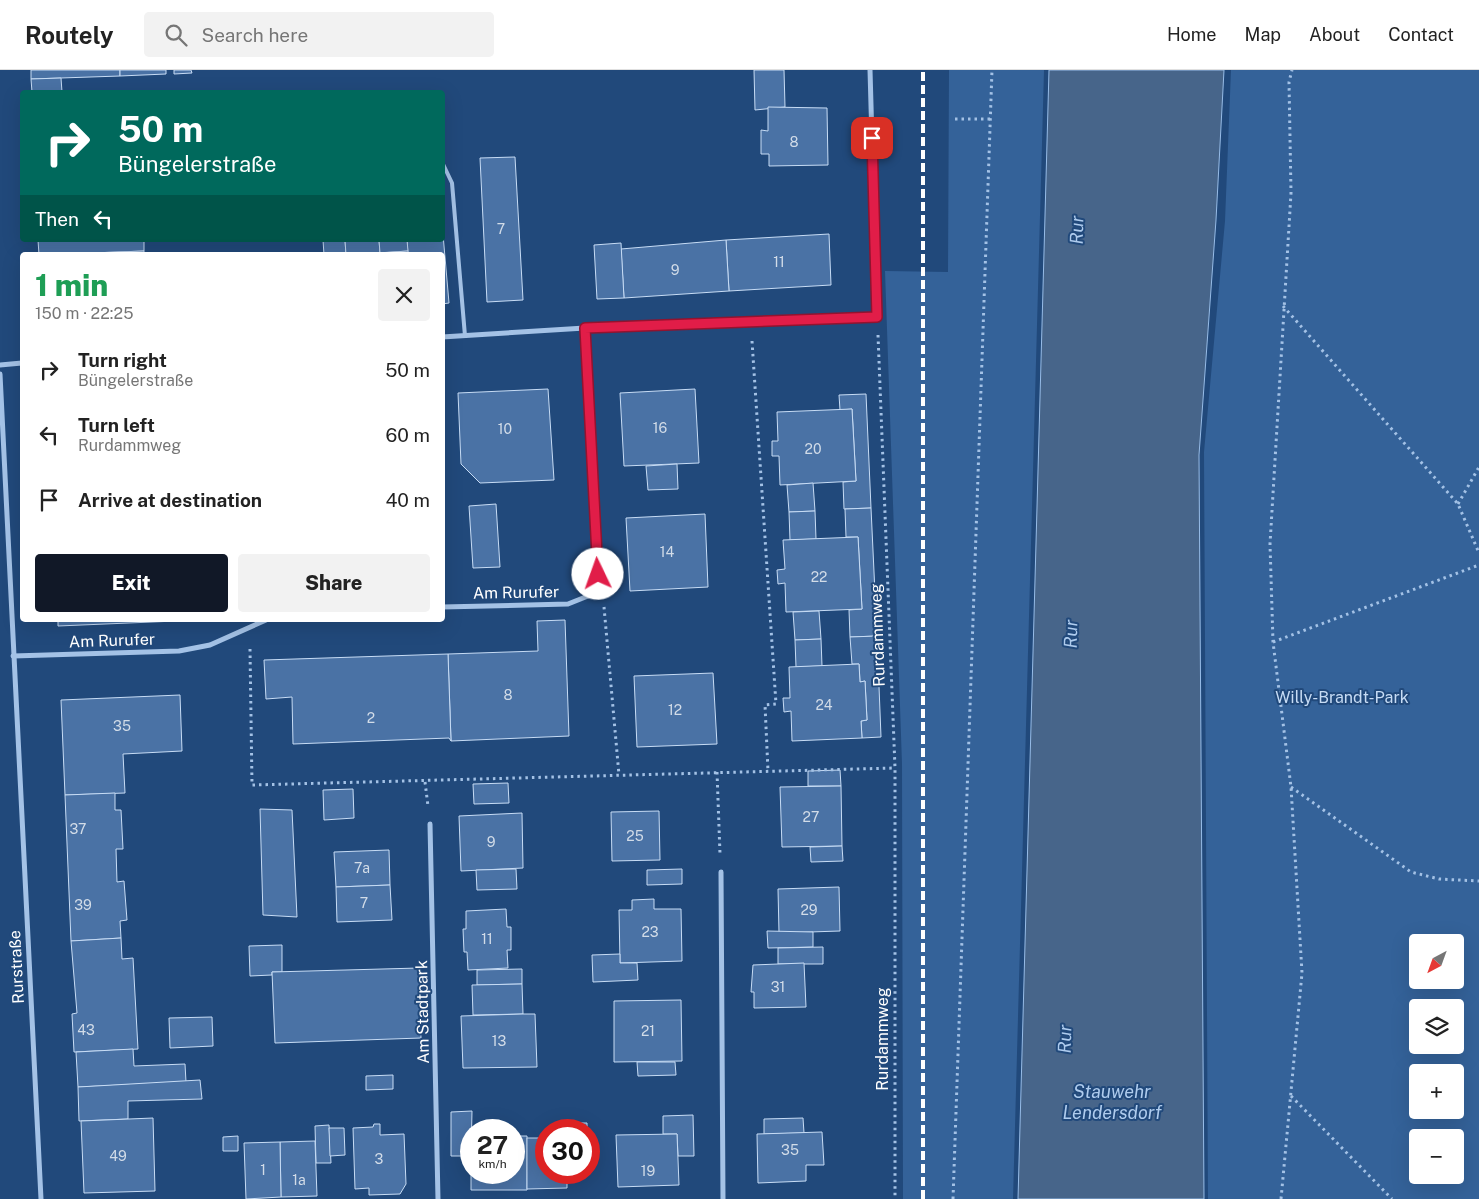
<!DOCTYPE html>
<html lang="en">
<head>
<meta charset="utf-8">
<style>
	:root { --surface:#fff; --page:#f2f2f2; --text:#222; --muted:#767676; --line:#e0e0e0; --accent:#111827 }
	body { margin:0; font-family:"Public Sans",sans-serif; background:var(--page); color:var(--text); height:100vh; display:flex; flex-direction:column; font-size:19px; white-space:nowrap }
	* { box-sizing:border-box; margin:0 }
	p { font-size:16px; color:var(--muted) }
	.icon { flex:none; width:28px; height:28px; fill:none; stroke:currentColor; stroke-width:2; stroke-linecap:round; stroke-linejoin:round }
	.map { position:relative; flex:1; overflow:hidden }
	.sheet { position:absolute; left:20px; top:182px; width:425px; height:370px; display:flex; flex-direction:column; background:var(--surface); border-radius:5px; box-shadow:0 5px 20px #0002 }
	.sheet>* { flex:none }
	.guide { position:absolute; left:20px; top:20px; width:425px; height:152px; border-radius:5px; box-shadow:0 5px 20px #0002; background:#00695c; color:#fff; overflow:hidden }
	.needle { width:32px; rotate:221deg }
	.controls { position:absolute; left:1409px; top:864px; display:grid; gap:10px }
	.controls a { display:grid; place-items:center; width:55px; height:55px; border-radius:5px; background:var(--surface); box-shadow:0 5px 20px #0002; font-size:25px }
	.speed { position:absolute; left:460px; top:1049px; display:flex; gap:10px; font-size:25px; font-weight:700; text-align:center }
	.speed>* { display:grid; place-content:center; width:65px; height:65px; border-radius:50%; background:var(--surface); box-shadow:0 5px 20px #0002; line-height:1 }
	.speed small { font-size:12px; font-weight:400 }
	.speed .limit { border:8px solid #d22; background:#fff; color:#111 }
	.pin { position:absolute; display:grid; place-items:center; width:42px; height:42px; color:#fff; margin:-21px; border-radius:10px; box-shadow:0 2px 8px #0006 }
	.me { position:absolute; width:55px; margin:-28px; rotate:357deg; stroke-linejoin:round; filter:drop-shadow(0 0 4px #0008) }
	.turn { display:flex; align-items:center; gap:18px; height:105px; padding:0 15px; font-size:22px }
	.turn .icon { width:65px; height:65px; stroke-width:2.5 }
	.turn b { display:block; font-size:35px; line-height:42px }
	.then { display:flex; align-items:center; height:48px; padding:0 15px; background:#0003; gap:10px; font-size:19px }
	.round { display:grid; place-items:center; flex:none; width:52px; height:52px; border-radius:5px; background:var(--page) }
	.overview { display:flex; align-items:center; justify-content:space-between; height:85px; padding:0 15px }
	h1 { font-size:30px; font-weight:800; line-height:38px; color:#1e9e55 }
	.button { display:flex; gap:10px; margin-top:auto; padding:10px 15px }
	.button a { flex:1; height:58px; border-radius:5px; background:var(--accent); color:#fff; font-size:20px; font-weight:800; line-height:58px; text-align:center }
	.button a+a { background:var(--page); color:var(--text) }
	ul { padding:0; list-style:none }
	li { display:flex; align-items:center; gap:15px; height:65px; padding:0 15px }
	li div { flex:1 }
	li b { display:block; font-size:19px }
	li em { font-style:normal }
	header { display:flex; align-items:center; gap:30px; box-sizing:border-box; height:70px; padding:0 25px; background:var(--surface); border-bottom:1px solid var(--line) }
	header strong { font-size:24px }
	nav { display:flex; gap:28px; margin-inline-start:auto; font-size:18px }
	.search { width:350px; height:45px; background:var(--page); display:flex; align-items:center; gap:12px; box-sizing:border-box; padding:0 18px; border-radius:5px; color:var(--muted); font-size:19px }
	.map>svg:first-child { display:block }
	.green { fill:#346299; fill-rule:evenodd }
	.water { fill:#47658a; stroke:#97bce7 }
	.building { fill:#4a72a5; stroke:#c7dcf5 }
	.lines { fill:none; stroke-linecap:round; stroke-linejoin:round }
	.path { stroke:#a4c2e6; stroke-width:3; stroke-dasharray:2.5 4; stroke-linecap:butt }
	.lane { stroke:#a4c2e6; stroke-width:4 }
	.street { stroke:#a4c2e6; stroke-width:5 }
	.rail { stroke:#fff; stroke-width:4; stroke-dasharray:9 4; stroke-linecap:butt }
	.route-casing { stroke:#92132f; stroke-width:12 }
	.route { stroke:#e11d48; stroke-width:9 }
	.labels { text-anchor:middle; stroke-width:4; stroke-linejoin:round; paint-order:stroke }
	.number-label { font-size:14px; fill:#d2dce8 }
	.street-label { font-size:16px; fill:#fff; stroke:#21497b }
	.park-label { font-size:16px; fill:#c7dcf5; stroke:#21497b }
	.water-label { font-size:18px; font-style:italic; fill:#afccee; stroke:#21497b }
</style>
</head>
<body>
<header>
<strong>Routely</strong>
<div class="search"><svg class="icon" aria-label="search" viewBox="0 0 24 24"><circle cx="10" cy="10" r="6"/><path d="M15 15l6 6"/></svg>Search here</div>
<nav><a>Home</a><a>Map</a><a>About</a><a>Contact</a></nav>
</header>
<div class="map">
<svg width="1479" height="1129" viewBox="0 0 1479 1129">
	<rect width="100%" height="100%" fill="#21497b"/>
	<!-- green -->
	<g class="green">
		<polygon points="949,0 1044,0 1013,1129 903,1129 902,694 885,201 948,202"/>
		<path d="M1231,0H1479V1129H1208L1204,382L1225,151ZM1418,872H1455V910H1418ZM1418,938H1455V975H1418ZM1418,1002H1455V1040H1418ZM1418,1068H1455V1105H1418Z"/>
	</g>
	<!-- water -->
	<polygon class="water" points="1049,0 1224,0 1216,150 1199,385 1204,1129 1018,1129"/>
	<!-- building -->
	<g class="building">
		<polygon points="31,0 120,0 120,6 31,9"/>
		<polygon points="120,0 166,0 166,4 120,6"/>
		<polygon points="174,0 191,0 192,3 174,4"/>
		<polygon points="754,0 784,0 785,37 755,40"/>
		<polygon points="61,8 62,22 32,22 31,9"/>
		<polygon points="768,37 827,38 828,95 769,96 769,84 761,84 761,60 768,61"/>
		<polygon points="515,87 523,230 487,232 480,88"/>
		<polygon points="442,153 449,233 442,234 442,185 408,185 407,170 442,170"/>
		<polygon points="829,164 831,215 729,221 726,170"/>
		<polygon points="38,170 144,170 144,181 39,185"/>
		<polygon points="323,170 345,170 346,185 324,185"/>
		<polygon points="345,170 379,170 380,183 346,185"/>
		<polygon points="379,170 407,170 408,181 380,183"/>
		<polygon points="726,170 729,221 624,228 621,179"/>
		<polygon points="621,173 624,228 597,229 594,175"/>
		<polygon points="144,181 144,185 39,185"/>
		<polygon points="408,181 408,185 346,185"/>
		<polygon points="548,319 554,410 480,413 461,394 458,323"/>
		<polygon points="695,319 699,393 624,396 620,323"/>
		<polygon points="866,324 871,438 844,439 843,412 856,411 852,339 840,340 839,325"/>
		<polygon points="852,339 856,411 780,415 779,386 772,386 772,371 778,371 777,342"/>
		<polygon points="677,394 678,419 648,420 646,396"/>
		<polygon points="813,413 815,441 789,442 787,415"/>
		<polygon points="496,434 500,497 473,498 469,436"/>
		<polygon points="871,438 877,566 850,567 849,540 862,539 858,467 846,467 845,439"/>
		<polygon points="815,441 816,469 790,470 789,442"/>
		<polygon points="705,444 708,517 630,521 626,448"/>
		<polygon points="858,467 862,539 786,542 785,513 778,514 777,500 785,499 783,470"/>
		<polygon points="819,541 821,569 795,570 793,542"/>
		<polygon points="58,550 176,550 176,551 58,556"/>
		<polygon points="565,550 569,666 451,671 448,584 538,581 537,551"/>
		<polygon points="877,566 881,667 862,668 861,651 867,650 865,611 860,612 859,594 852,594 850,567"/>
		<polygon points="821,569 822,596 796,597 795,570"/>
		<polygon points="448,584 451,671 449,668 293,674 292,627 266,629 264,590"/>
		<polygon points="859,594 860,612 865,611 867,650 861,651 862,668 792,671 791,641 784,642 783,628 790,628 789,597"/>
		<polygon points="713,603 717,674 637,677 634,606"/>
		<polygon points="180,625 182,681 123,684 125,723 65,725 61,630"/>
		<polygon points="840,700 841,716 808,716 808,701"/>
		<polygon points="508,713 509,733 474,734 473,714"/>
		<polygon points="841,716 842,776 782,777 780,717"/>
		<polygon points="353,719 354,748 324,750 323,720"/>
		<polygon points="115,723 115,740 121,740 123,779 116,779 117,812 124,811 127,850 120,851 121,868 71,871 65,725"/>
		<polygon points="260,739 292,740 297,847 263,845"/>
		<polygon points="659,741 660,790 612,791 611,742"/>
		<polygon points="522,743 523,798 461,801 459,746"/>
		<polygon points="842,776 843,791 811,792 810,777"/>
		<polygon points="389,780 390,815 336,817 334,782"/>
		<polygon points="516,799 517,819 477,820 476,800"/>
		<polygon points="682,799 682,814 647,815 647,800"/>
		<polygon points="390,815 392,850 337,852 336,817"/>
		<polygon points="839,817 840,861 779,863 778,819"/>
		<polygon points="654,829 654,839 681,839 682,891 620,893 619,840 632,840 632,830"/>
		<polygon points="506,839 507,857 511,857 511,880 507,880 508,898 468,900 467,882 464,882 463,859 466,859 466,841"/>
		<polygon points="767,861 813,862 813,877 768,878"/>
		<polygon points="121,868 122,889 133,888 138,979 74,982 72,944 77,943 71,871"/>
		<polygon points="282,875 282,902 272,902 272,905 250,906 249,876"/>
		<polygon points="823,877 823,894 778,894 778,878"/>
		<polygon points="620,884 620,893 637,893 638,910 593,912 592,885"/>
		<polygon points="804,893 806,937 754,938 754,922 751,922 753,895"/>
		<polygon points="419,898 421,968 275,973 272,902"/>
		<polygon points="522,899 522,914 477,915 477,900"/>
		<polygon points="522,914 523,944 473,945 472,915"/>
		<polygon points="681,930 682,991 614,992 614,931"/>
		<polygon points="523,944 535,944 537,997 463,998 461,946"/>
		<polygon points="212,947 213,976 170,978 169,948"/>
		<polygon points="133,979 134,996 185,994 186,1012 78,1017 76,982"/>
		<polygon points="637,992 675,992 676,1005 638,1006"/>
		<polygon points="393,1005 393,1019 366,1020 366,1006"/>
		<polygon points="200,1010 202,1029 128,1031 128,1049 79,1051 78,1017"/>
		<polygon points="472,1041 471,1086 451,1086 451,1042"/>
		<polygon points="693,1045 694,1086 678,1086 677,1064 663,1064 663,1046"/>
		<polygon points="153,1048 155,1121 84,1123 81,1051"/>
		<polygon points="803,1048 804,1063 764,1064 764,1049"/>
		<polygon points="566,1053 587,1053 587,1060 565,1060"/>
		<polygon points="374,1054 380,1054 380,1065 404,1064 406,1114 400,1124 369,1125 369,1118 355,1119 353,1058 373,1057"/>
		<polygon points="329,1055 331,1093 316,1093 315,1056"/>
		<polygon points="329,1058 344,1058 345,1085 330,1086"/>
		<polygon points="822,1062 824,1095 806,1095 806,1111 758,1113 757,1064"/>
		<polygon points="677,1064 679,1115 618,1117 616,1065"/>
		<polygon points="238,1066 238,1081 223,1081 223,1067"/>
		<polygon points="514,1066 527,1066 527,1120 471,1120 471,1071 471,1102 514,1102"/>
		<polygon points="527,1068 546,1068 546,1102 567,1102 567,1118 527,1119"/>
		<polygon points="315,1071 317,1126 281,1127 280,1072"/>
		<polygon points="280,1072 281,1127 246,1129 244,1073"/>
	</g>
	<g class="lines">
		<!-- path -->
		<g class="path">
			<polyline points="955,49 991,49"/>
			<polyline points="1283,236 1458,434 1479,483"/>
			<polyline points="878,265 895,698 895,1129"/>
			<polyline points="752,271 776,634 765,635 768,701"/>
			<polyline points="1458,434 1479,397"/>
			<polyline points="604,537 619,705"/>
			<polyline points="1273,572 1479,495"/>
			<polyline points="250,579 252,715 895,698"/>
			<polyline points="717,702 720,784"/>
			<polyline points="425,712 428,736"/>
			<polyline points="1291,717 1411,802 1439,809 1479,811"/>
			<polyline points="1291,1026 1392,1129"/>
			<polyline points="953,1129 992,0"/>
			<polyline points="1281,1129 1302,903 1291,717 1273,572 1270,474 1291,123 1289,12 1292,0"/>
		</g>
		<!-- lane -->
		<polyline class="lane" points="442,92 452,113 465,266"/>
		<!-- street -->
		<g class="street">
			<polyline points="442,267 585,258 877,247 870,0"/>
			<polyline points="0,295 22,293"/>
			<polyline points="0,304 41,1129"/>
			<polyline points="442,537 568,534 588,526 598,505 585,258"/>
			<polyline points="13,586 179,581 210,575 266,550"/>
			<polyline points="430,754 438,1129"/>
			<polyline points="721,802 723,1129"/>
		</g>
		<!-- rail -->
		<polyline class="rail" points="923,1129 923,0"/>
	</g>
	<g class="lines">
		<defs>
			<polyline id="route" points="598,504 585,258 877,247 872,68"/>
		</defs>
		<!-- route casing -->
		<use href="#route" class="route-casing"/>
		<!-- route -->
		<use href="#route" class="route"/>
	</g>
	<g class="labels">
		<!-- number labels -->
		<g class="number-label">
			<text x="794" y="77">8</text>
			<text x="501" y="164">7</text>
			<text x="779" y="197">11</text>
			<text x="675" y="205">9</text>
			<text x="660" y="363">16</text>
			<text x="505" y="364">10</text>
			<text x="813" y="384">20</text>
			<text x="667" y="487">14</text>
			<text x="819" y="512">22</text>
			<text x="508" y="630">8</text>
			<text x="824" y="640">24</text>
			<text x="675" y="645">12</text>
			<text x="371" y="653">2</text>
			<text x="122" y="661">35</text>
			<text x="811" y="752">27</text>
			<text x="78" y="764">37</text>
			<text x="635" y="771">25</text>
			<text x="491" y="777">9</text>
			<text x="362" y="803">7a</text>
			<text x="364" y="838">7</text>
			<text x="83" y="840">39</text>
			<text x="809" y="845">29</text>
			<text x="650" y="867">23</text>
			<text x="487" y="874">11</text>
			<text x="778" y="922">31</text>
			<text x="86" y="965">43</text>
			<text x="648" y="966">21</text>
			<text x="499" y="976">13</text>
			<text x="790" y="1085">35</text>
			<text x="118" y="1091">49</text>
			<text x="379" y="1094">3</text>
			<text x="263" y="1105">1</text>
			<text x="648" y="1106">19</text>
			<text x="299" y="1115">1a</text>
		</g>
		<!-- street labels -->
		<g class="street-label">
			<text transform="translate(516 522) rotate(-1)" y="6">Am Rurufer</text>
			<text transform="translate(877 565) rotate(-92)" y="6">Rurdammweg</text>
			<text transform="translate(112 570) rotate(-2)" y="6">Am Rurufer</text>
			<text transform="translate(16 897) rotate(-93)" y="6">Rurstraße</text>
			<text transform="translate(422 942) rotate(-91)" y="6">Am Stadtpark</text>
			<text transform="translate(882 969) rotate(-90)" y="6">Rurdammweg</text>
		</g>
		<!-- park labels -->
		<g class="park-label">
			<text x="1342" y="633">Willy-Brandt-Park</text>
		</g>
		<!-- water labels -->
		<g class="water-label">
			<text transform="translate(1077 160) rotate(-89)" y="6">Rur</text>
			<text transform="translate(1071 564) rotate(-89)" y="6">Rur</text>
			<text transform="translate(1065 969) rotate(-89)" y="6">Rur</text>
			<text x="1112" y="1028">Stauwehr<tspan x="1112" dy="21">Lendersdorf</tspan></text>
		</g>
	</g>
</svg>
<div class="controls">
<a><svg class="needle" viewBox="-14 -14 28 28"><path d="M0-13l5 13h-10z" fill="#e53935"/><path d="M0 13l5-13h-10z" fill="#767676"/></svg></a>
<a><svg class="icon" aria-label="layers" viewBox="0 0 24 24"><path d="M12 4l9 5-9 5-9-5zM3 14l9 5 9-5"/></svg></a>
<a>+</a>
<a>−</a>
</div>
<div class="speed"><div>27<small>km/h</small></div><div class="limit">30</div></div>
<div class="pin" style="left:872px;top:68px;background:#d93025"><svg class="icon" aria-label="arrive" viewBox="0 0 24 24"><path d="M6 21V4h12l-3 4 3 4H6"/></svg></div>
<svg class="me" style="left:598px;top:504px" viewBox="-20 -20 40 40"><circle r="19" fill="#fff"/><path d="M0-13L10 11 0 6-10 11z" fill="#e11d48"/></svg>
<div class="guide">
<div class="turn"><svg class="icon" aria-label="right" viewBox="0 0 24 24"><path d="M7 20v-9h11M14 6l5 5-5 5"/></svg><div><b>50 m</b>Büngelerstraße</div></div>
<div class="then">Then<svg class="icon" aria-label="left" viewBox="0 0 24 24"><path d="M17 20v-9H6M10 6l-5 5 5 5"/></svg></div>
</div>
<section class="sheet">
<div class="overview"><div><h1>1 min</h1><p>150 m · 22:25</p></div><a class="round"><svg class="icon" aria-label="close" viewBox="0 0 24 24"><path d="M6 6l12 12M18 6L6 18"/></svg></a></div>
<ul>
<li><svg class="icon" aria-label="right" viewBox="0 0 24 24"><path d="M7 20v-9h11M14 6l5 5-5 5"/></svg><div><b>Turn right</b><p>Büngelerstraße</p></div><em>50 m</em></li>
<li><svg class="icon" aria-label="left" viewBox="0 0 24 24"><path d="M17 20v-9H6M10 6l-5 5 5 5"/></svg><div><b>Turn left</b><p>Rurdammweg</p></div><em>60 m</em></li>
<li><svg class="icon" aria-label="arrive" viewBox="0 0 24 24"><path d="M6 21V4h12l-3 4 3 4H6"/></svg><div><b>Arrive at destination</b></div><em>40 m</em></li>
</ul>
<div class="button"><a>Exit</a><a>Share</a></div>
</section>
</div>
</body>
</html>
